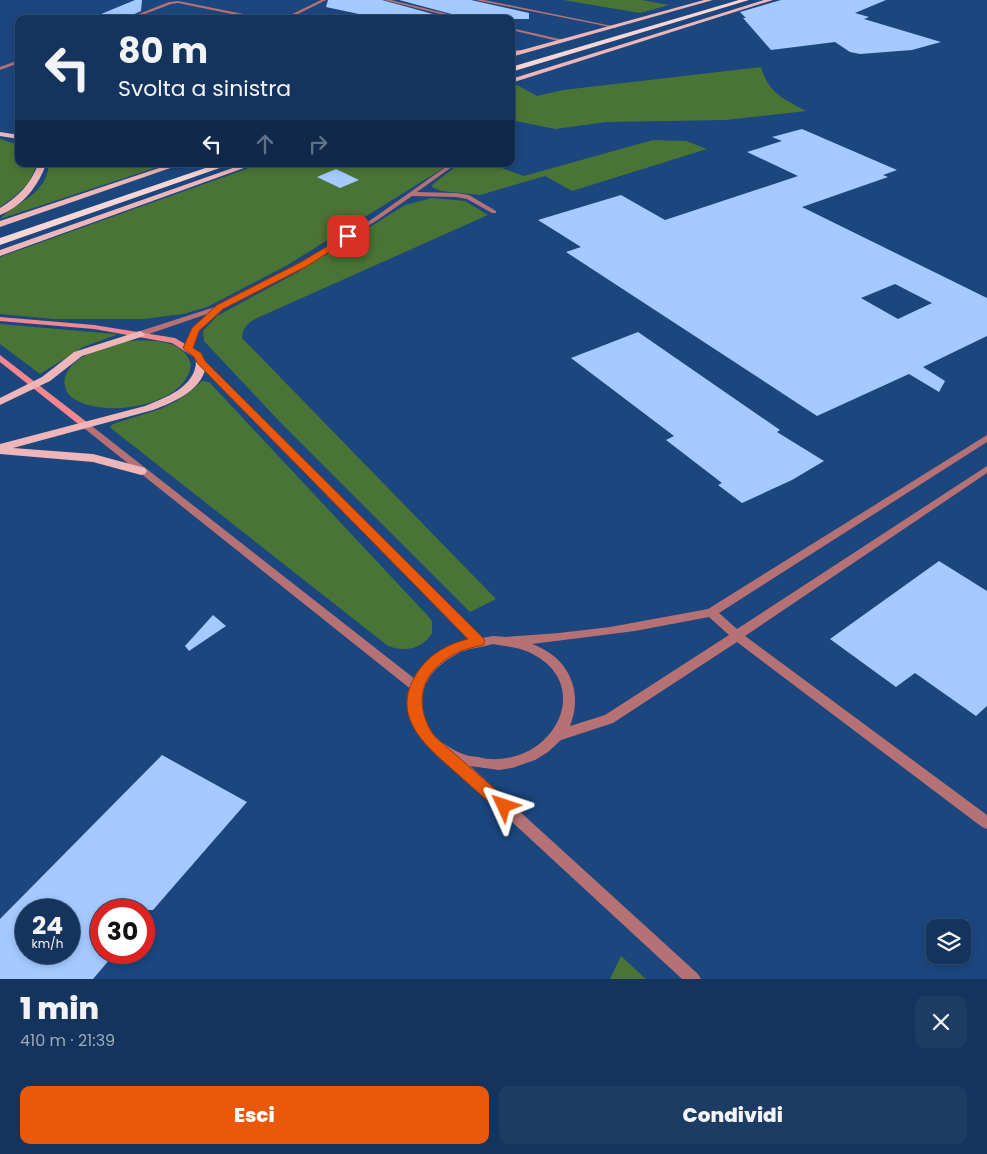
<!DOCTYPE html>
<html lang="it">
<head>
<meta charset="utf-8">
<style>
	:root { --surface:#14345e; --page:#1d3c64; --text:#f1f3f6; --muted:#9daabc; --line:#334f73; --accent:#ea580c }
	body { margin:0; font-family:Poppins,sans-serif; background:var(--page); color:var(--text); height:100vh; display:flex; flex-direction:column; font-size:19px; white-space:nowrap }
	* { box-sizing:border-box; margin:0 }
	p { font-size:16px; color:var(--muted) }
	.icon { flex:none; width:28px; height:28px; fill:none; stroke:currentColor; stroke-width:2; stroke-linecap:round; stroke-linejoin:round }
	.map { position:relative; height:979px; overflow:hidden }
	.panel { display:flex; flex-direction:column; background:var(--surface); flex:1 }
	.panel>* { flex:none }
	.hud { position:absolute; left:15px; top:15px; width:500px; height:152px; border-radius:10px; box-shadow:0 2px 8px #0003,0 0 0 1px var(--line); background:#14345e; color:var(--text); overflow:hidden }
	.buttons { position:absolute; left:926px; top:919px; display:grid; gap:10px }
	.buttons a { display:grid; place-items:center; width:45px; height:45px; border-radius:10px; background:var(--surface); box-shadow:0 2px 8px #0003,0 0 0 1px var(--line); font-size:25px }
	.speed { position:absolute; left:15px; top:899px; display:flex; gap:10px; font-size:25px; font-weight:700; text-align:center }
	.speed>* { display:grid; place-content:center; width:65px; height:65px; border-radius:50%; background:var(--surface); box-shadow:0 2px 8px #0003,0 0 0 1px var(--line); line-height:1 }
	.speed small { font-size:12px; font-weight:400 }
	.speed .limit { border:8px solid #d22; background:#fff; color:#111 }
	.pin { position:absolute; display:grid; place-items:center; width:42px; height:42px; color:#fff; margin:-21px; border-radius:10px; box-shadow:0 2px 8px #0006 }
	.me { position:absolute; width:55px; margin:-28px; rotate:312deg; stroke-linejoin:round; filter:drop-shadow(0 0 4px #0008) }
	.turn { display:flex; align-items:center; gap:18px; height:105px; padding:0 20px; font-size:22px }
	.turn .icon { width:65px; height:65px; stroke-width:2.5 }
	.turn b { display:block; font-size:35px; line-height:42px }
	.lanes { display:flex; align-items:center; height:48px; padding:0 20px; background:#0003; justify-content:center; gap:25px; direction:ltr }
	.lanes .off { opacity:.35 }
	.round { display:grid; place-items:center; flex:none; width:52px; height:52px; border-radius:10px; background:var(--page) }
	.head { display:flex; align-items:center; justify-content:space-between; height:85px; padding:0 20px }
	h1 { font-size:30px; font-weight:800; line-height:38px }
	.action { display:flex; gap:10px; margin-top:auto; padding:10px 20px }
	.action a { flex:1; height:58px; border-radius:10px; background:var(--accent); color:#fff; font-size:20px; font-weight:800; line-height:58px; text-align:center }
	.action a+a { background:var(--page); color:var(--text) }
	.map>svg:first-child { display:block }
	.green { fill:#4a7435 }
	.building { fill:#a4caff; fill-rule:evenodd }
	.lines { fill:none; stroke-linecap:round; stroke-linejoin:round }
	.lane { fill:#b67175; fill-rule:evenodd }
	.street { fill:#b67175; fill-rule:evenodd }
	.secondary { fill:#f3878e; fill-rule:evenodd }
	.primary { fill:#eeb6b8; fill-rule:evenodd }
	.highway { fill:#f8d6d6; fill-rule:evenodd }
	.route { fill:#ea580c; stroke:#983908 }
</style>
</head>
<body>
<div class="map">
<svg width="987" height="979" viewBox="0 0 987 979">
	<rect width="100%" height="100%" fill="#1b467e"/>
	<!-- green -->
	<g class="green">
		<polygon points="563,0 642,0 669,5 640,13"/>
		<path d="M761,67C769,94 783,98 806,111L725,120L606,122L555,129L511,120V85L515,84L537,96L563,90Z"/>
		<path d="M0,139L19,145V164L36,165C30,187 17,195 0,207Z"/>
		<polygon points="653,140 686,141 707,149 572,191 545,176 480,195 441,191 432,187 433,184 459,164 491,164 524,176"/>
		<path d="M49,164H167L0,219C18,200 46,196 49,164Z"/>
		<polygon points="260,164 450,164 286,266 207,307 183,314 144,319 54,319 0,314 0,257"/>
		<path d="M432,198L465,201L488,215L257,318C248,323 243,327 242,338L496,599L470,612L279,421L204,341L203,331L217,316L298,272L405,205Z"/>
		<polygon points="0,324 115,334 116,335 83,347 40,374 0,344"/>
		<path d="M129,341C151,340 185,339 191,365C186,406 106,418 76,400C70,397 66,392 65,386C60,358 110,344 129,341Z"/>
		<path d="M202,381L209,382L428,616L432,621V633C422,650 404,652 388,646L112,429L110,427L113,424C151,411 171,411 202,381Z"/>
		<polygon points="621,956 646,979 610,979"/>
	</g>
	<!-- building -->
	<g class="building">
		<polygon points="135,0 142,0 141,11 124,19 89,19"/>
		<polygon points="328,0 382,0 451,19 382,19 326,7"/>
		<polygon points="399,0 471,0 529,13 529,19 470,19"/>
		<polygon points="781,0 886,0 855,13 869,17 864,19 941,42 912,50 860,54 850,52 835,42 771,50 743,18 746,18 740,12"/>
		<path d="M802,129L897,170L883,175L888,177L802,207L987,298V336L923,367L945,381L939,392L909,374L817,416L566,252L581,247L538,220L621,195L665,220L798,176L747,152L782,141L772,137ZM895,284L932,303L898,319L861,298Z"/>
		<polygon points="336,169 359,180 340,188 317,177"/>
		<polygon points="638,332 780,430 777,432 824,461 792,480 742,503 718,485 722,483 666,440 674,436 571,358"/>
		<polygon points="939,561 987,591 987,706 976,716 915,673 896,687 830,639"/>
		<polygon points="213,615 226,626 189,651 185,646"/>
		<path d="M162,755L247,802L153,910H101V952H116L93,979H0V919ZM26,910H69V952H26Z"/>
	</g>
	<g class="lines">
		<!-- lane -->
		<g class="lane">
			<polygon points="321,0 326,0 288,19 282,19"/>
			<polygon points="384,0 391,0 468,19 460,19"/>
			<polygon points="178,1 263,18 265,19 256,19 178,3 171,4 132,19 126,19 169,2"/>
			<polygon points="511,28 564,40 564,41 562,42 511,30"/>
			<polygon points="511,50 526,50 528,51 526,52 511,52"/>
			<polygon points="19,60 19,63 0,70 0,67"/>
			<polygon points="450,164 456,164 417,192 456,193 469,195 496,211 496,213 492,213 467,199 456,197 412,196 379,219 306,265 220,309 219,311 198,331 191,351 188,351 184,349 192,328 210,313 143,336 137,336 136,334 137,332 218,306 302,263 375,217"/>
		</g>
		<!-- street -->
		<g class="street">
			<polygon points="475,0 484,0 617,27 615,28"/>
			<path d="M201,359L204,360L482,638L493,636L506,637L559,633L610,627L708,609L987,435V442L719,613L737,629L987,466V473L745,636L987,815V829L982,827L737,642L613,723L561,740L548,752L535,760L512,768L499,770L470,766L698,974L701,979H682L446,761C443,754 436,754 431,749C414,734 407,712 412,690L80,425L85,422L88,423L415,679L430,659L454,644L470,641L198,364L197,362ZM709,617L729,635L605,715L570,726C584,690 568,657 532,644L635,631ZM493,644C504,646 516,647 526,651C594,679 559,758 497,759C490,760 484,758 478,757C473,756 467,756 463,754C457,752 451,748 446,745C435,739 427,727 424,715C418,690 429,671 450,658C454,656 459,652 463,651C473,648 483,647 493,644Z"/>
		</g>
		<!-- secondary -->
		<g class="secondary">
			<polygon points="0,317 94,325 175,338 200,353 205,362 201,365 198,364 194,357 172,343 94,329 0,321"/>
			<polygon points="0,355 88,423 90,425 88,427 82,427 0,362"/>
		</g>
		<!-- primary -->
		<g class="primary">
			<polygon points="704,0 713,0 511,57 511,53"/>
			<polygon points="764,0 773,0 511,83 511,79"/>
			<polygon points="0,132 19,135 19,139 0,136"/>
			<path d="M38,164H46C39,185 22,207 0,215V208C18,197 31,184 38,164Z"/>
			<polygon points="171,164 182,164 0,227 0,221"/>
			<polygon points="244,164 255,164 0,256 0,250"/>
			<polygon points="140,331 145,334 144,336 82,356 50,381 0,405 0,398 42,377 74,352"/>
			<path d="M201,359L206,362C206,389 174,402 153,410L13,448L93,454L145,468L147,471L145,474L141,475L93,462L0,454V444L145,406C165,398 195,387 196,362Z"/>
		</g>
		<!-- highway -->
		<g class="highway">
			<polygon points="739,0 749,0 511,72 511,67"/>
			<polygon points="217,164 231,164 0,245 0,238"/>
		</g>
	</g>
	<!-- route -->
	<path class="route" d="M348,234L352,236L351,238L307,266L223,309L199,331L193,348L201,353L205,361L483,638L485,641L483,645C476,647 468,648 461,651C422,668 411,701 434,736L510,802L512,806L510,811L504,813L499,811C484,797 468,784 453,770C426,746 392,718 414,678C426,656 445,645 468,639L198,364L194,357L183,348L192,328L217,305L301,262Z"/>
</svg>
<div class="buttons">
<a><svg class="icon" aria-label="layers" viewBox="0 0 24 24"><path d="M12 4l9 5-9 5-9-5zM3 14l9 5 9-5"/></svg></a>
</div>
<div class="speed"><div>24<small>km/h</small></div><div class="limit">30</div></div>
<div class="pin" style="left:348px;top:236px;background:#d93025"><svg class="icon" aria-label="arrive" viewBox="0 0 24 24"><path d="M6 21V4h12l-3 4 3 4H6"/></svg></div>
<svg class="me" style="left:504px;top:806px" viewBox="-20 -20 40 40"><path d="M0-17L14 15 0 8-14 15z" fill="#ea580c" stroke="#fff" stroke-width="4"/></svg>
<div class="hud">
<div class="turn"><svg class="icon" aria-label="left" viewBox="0 0 24 24"><path d="M17 20v-9H6M10 6l-5 5 5 5"/></svg><div><b>80 m</b>Svolta a sinistra</div></div>
<div class="lanes"><svg class="icon" aria-label="left" viewBox="0 0 24 24"><path d="M17 20v-9H6M10 6l-5 5 5 5"/></svg><svg class="icon off" aria-label="ahead" viewBox="0 0 24 24"><path d="M12 20V5M6 11l6-6 6 6"/></svg><svg class="icon off" aria-label="right" viewBox="0 0 24 24"><path d="M7 20v-9h11M14 6l5 5-5 5"/></svg></div>
</div>
</div>
<section class="panel">
<div class="head"><div><h1>1 min</h1><p>410 m · 21:39</p></div><a class="round"><svg class="icon" aria-label="close" viewBox="0 0 24 24"><path d="M6 6l12 12M18 6L6 18"/></svg></a></div>
<div class="action"><a>Esci</a><a>Condividi</a></div>
</section>
</body>
</html>
